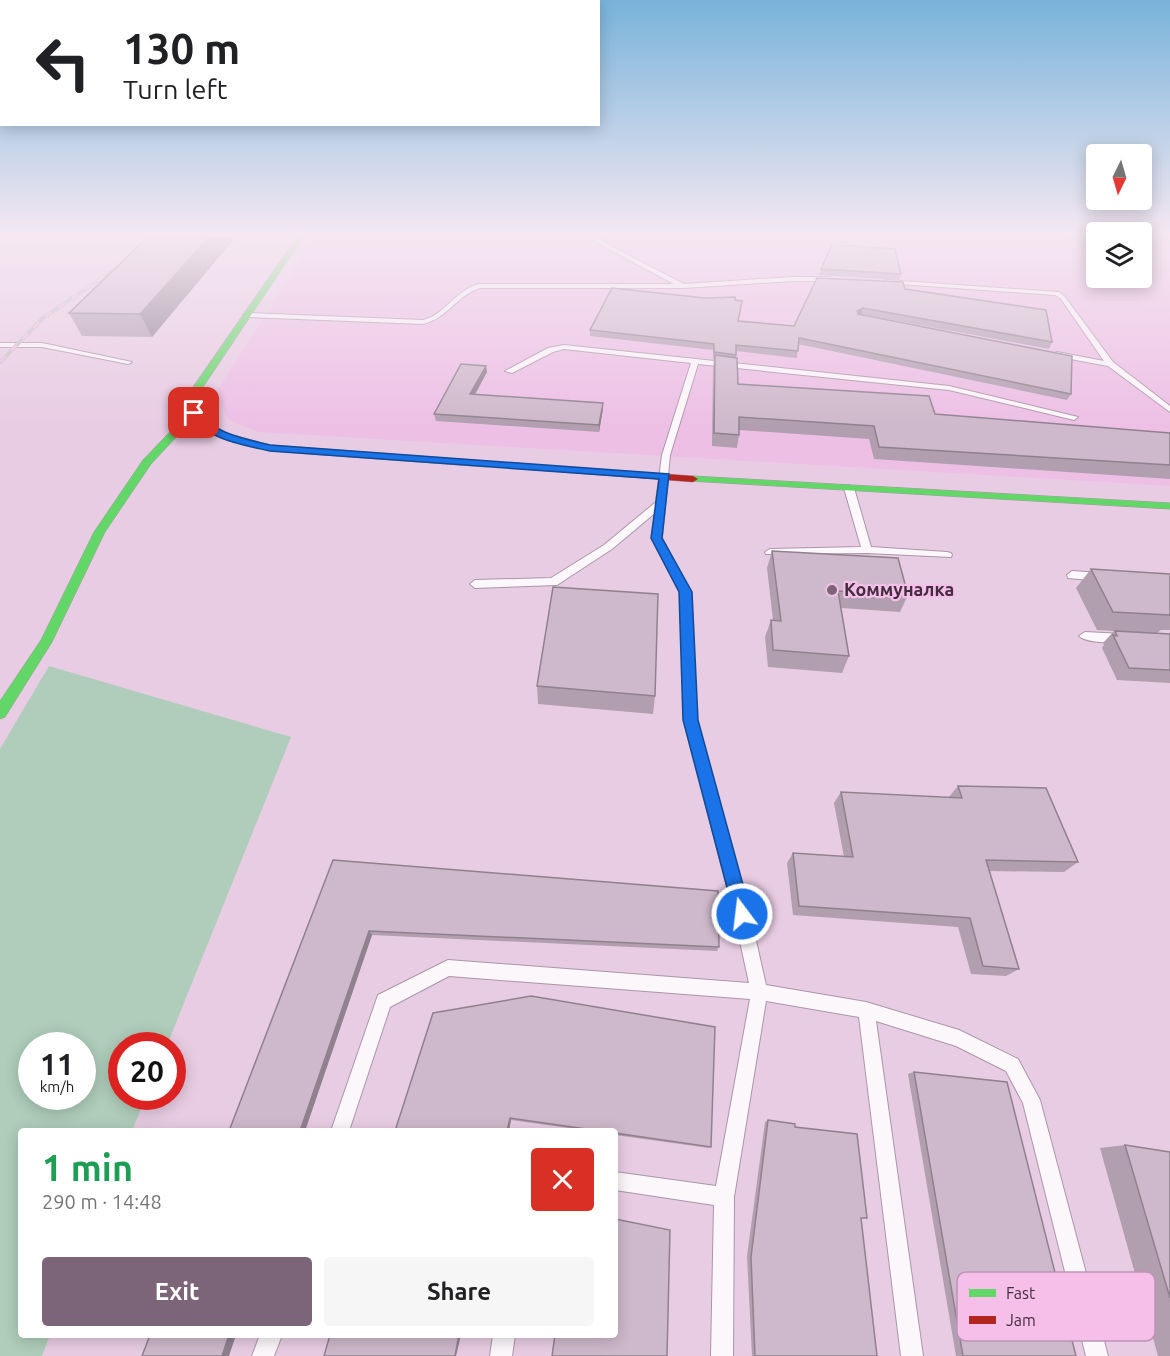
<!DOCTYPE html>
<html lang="en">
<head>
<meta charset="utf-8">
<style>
	:root { --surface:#fff; --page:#f6f6f6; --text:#202124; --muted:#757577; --accent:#7c6578 }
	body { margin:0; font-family:Ubuntu,sans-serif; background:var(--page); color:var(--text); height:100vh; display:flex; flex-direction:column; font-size:22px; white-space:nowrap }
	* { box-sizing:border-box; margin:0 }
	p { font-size:20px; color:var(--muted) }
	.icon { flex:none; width:33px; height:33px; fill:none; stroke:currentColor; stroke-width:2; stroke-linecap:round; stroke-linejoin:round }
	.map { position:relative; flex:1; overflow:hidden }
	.details { position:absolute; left:18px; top:1128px; width:600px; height:210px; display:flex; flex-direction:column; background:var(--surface); border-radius:6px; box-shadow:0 3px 15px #0003 }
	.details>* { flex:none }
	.hud { position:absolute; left:0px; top:0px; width:600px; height:126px; box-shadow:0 3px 15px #0003; background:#fff; color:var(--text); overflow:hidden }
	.needle { width:39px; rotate:185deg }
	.buttons { position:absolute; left:1086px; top:144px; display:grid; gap:12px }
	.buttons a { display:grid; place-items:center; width:66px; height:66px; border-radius:6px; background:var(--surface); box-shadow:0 3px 15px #0003; font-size:30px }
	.speed { position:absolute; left:18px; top:1032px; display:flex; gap:12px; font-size:30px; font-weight:700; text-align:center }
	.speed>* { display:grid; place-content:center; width:78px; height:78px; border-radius:50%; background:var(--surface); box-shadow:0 3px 15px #0003; line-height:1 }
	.speed small { font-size:15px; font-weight:400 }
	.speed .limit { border:9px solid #d22; background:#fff; color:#111 }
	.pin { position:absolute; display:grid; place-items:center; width:51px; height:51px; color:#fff; margin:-26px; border-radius:12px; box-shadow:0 3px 9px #0006 }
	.me { position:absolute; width:66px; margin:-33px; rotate:345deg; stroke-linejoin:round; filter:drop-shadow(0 0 4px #0008) }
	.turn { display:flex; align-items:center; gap:21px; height:126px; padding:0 24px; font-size:27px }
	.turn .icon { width:78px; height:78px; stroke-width:2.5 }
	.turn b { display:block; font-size:42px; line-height:51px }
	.round { display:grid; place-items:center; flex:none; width:63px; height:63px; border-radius:6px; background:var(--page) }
	.head { display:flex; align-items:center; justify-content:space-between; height:102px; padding:0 24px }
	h1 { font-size:36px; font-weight:700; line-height:45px; color:#1e9e55 }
	.cta { display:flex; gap:12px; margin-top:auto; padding:12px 24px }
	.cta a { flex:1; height:69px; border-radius:6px; background:var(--accent); color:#fff; font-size:24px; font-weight:700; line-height:69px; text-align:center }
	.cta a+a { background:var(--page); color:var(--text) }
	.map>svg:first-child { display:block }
	.built { fill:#edbfe5 }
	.green { fill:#afcdba; fill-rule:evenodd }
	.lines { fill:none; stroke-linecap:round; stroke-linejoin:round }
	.lane-casing { stroke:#ab96a7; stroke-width:2 }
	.fast-casing { stroke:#ab96a7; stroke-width:1 }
	.jam-casing { stroke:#ab96a7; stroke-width:1 }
	.lane { fill:#fcf7fb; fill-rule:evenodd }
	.fast { fill:#63d668; fill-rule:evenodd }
	.jam { fill:#b3261e; fill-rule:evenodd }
	.rail-casing { stroke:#c8c0c6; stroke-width:4 }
	.rail { stroke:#f5bfea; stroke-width:2; stroke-dasharray:8; stroke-linecap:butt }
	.wall { fill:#b19eaf }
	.shaded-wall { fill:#90818e }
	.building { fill:#ceb8cb; stroke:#90818e; stroke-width:1.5 }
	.route { fill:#1a73e8; stroke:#114b97; stroke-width:1.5 }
	.poi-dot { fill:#7c6578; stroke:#f5bfea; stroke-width:2 }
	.labels { text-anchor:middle; stroke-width:4.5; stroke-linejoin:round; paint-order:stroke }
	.poi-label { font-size:18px; font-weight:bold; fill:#422d3e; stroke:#f5bfea; text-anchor:start }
	.key { fill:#f5bfea; stroke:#bf93b6; stroke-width:1.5 }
	.key-label { font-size:16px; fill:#422d3e }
</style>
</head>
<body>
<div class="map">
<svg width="1170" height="1356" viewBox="0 0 1170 1356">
	<rect width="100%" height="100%" fill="#e8cce3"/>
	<!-- built -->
	<polygon class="built" points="315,236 1096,236 1096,278 1142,278 1142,236 1170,236 1170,486 259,432 229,420 215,394"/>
	<!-- green -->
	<path class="green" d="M49,666L291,737L167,1045L122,1046V1096L146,1097L132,1131H21V1335H50L42,1356H0V749ZM32,1046H82V1096H32Z"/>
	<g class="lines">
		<defs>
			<g id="lane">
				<path d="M591,236H597L605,243L684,284L793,277H830L833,279L830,281H793L683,288H480C456,296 448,318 423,324L247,317L243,315L247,313L423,320C445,315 454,291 479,284H674L601,245Z"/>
				<polygon points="887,280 1059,292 1065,297 1113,362 1170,406 1170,412 1108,366 1054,356 1053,354 1057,352 1104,361 1061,299 1055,295 885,283 884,282"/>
				<polygon points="0,343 42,343 132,362 128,364 42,347 0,347"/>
				<polygon points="564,345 949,386 1078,417 1074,420 949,390 698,364 670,455 662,538 691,592 696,720 750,914 766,985 866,1002 959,1030 1018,1059 1040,1100 1108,1356 1086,1356 1023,1103 1006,1071 956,1046 876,1021 923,1356 901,1356 859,1017 766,1001 734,1197 733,1356 711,1356 714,1205 615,1190 615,1172 716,1186 750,999 449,976 390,1007 349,1131 331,1131 378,995 448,960 749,983 734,914 684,720 681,592 652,538 655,513 612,549 557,585 475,588 470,584 475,580 551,578 604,545 656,502 662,455 691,363 564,349 553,352 512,373 505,371 548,348"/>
				<polygon points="849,485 854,488 871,547 947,552 951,553 952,555 951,557 867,553 766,554 765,552 770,549 861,547 844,488"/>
				<polygon points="1072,571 1100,573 1105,577 1100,581 1068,578 1067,575"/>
				<path d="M1085,632L1123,634L1129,638C1122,645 1086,643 1079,636Z"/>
				<polygon points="260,1335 282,1335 274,1356 252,1356"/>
				<polygon points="493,1335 515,1335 512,1356 490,1356"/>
			</g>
			<g id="fast">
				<polygon points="298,236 304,236 197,396 199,413 204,421 222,432 270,445 487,461 492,464 487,467 270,451 216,436 198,425 193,419 151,464 105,532 52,642 5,717 0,719 0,701 41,640 94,532 143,460 189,412 187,396"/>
				<polygon points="693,476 1170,503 1170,509 689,481 688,479"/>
			</g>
			<polygon id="jam" points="487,461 693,476 698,479 693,482 483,466 482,464"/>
		</defs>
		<!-- lane casing -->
		<use href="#lane" class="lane-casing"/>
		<!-- fast casing -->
		<use href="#fast" class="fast-casing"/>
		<!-- jam casing -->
		<use href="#jam" class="jam-casing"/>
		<!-- lane -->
		<use href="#lane" class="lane"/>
		<!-- fast -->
		<use href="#fast" class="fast"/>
		<!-- jam -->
		<use href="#jam" class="jam"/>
		<defs>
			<polyline id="rail" points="0,362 43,318 127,261"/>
		</defs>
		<!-- rail casing -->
		<use href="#rail" class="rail-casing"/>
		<!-- rail -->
		<use href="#rail" class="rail"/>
	</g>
	<!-- wall -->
	<g class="wall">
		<polygon points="233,240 152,337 82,336 69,313"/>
		<polygon points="821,269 901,274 899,280 819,275"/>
		<polygon points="905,289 1052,342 1049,349 861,314 860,314 1071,394 1067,400 798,344 797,358 736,351 736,357 738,384 935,414 1170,433 1170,479 874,459 869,439 739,430 739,435 737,448 712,446 713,368 714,359 713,359 713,350 590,336 590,330 738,321 794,326"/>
		<polygon points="486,366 487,372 475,395 603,403 603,409 599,432 436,421 434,414"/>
		<polygon points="772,551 908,595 900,612 841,608 849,656 842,673 768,667 765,637 771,620 773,620 767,568"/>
		<polygon points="1091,569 1170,574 1170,630 1161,630 1157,633 1170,634 1170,683 1117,680 1102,648 1104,645 1103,643 1114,631 1097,630 1076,588"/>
		<polygon points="537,686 655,696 653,714 538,704"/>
		<polygon points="958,786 1078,862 1064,872 989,871 1019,969 1006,976 971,974 958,927 793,915 787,863 793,853 844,857 834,803 841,792 948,798"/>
		<polygon points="333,860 719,947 717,951 372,935 305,1131 229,1131"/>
		<polygon points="433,1013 711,1147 709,1148 615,1135 615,1131 590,1131 511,1120 509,1131 395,1131"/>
		<polygon points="914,1072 1076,1356 956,1356 908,1074"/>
		<polygon points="768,1120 795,1127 867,1218 861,1218 877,1356 752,1356 747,1256 765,1122"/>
		<polygon points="1125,1145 1170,1152 1170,1356 1158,1356 1100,1148"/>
	</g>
	<!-- shaded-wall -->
	<g class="shaded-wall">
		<polygon points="210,236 232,236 233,240 152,337 140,314"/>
		<polygon points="863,308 861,314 855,317 857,311"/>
		<polygon points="486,366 487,372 471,401 470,394"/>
		<polygon points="603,403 603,409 599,432 599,425"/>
		<polygon points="369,931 372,935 305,1131 300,1131"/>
		<polygon points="510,1118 511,1120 509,1131 507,1131"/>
		<polygon points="229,1335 236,1335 229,1356 222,1356"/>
		<polygon points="459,1335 461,1335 456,1356 455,1356"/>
	</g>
	<!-- building -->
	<g class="building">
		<polygon points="149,236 210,236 140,314 69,313"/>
		<polygon points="832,245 895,249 901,274 821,269"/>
		<polygon points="817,278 903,282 905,289 1046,310 1052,342 863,308 857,311 858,314 1072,356 1071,394 799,338 798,351 736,345 736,355 714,352 714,344 590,330 612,288 705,298 735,297 735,300 742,301 738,321 794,326"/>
		<polygon points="715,355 737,358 738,384 929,396 935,414 1170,433 1170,465 879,447 874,426 739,417 739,435 714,433"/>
		<polygon points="461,364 486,366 470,394 603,403 599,425 434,414"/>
		<polygon points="772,551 898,558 908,595 838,591 849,656 773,650 771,620 781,621"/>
		<polygon points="1091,569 1170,574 1170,615 1113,612"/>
		<polygon points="553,587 658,594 655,696 537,686"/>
		<polygon points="1115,631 1170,634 1170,670 1129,668 1113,635 1117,636"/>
		<polygon points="958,786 1046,788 1078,862 986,860 1019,969 983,966 970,918 799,906 793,853 853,857 841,792 962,798"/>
		<polygon points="333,860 718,891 719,947 369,931 300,1131 229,1131"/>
		<polygon points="531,996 715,1027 711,1147 615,1133 615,1131 600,1131 510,1118 507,1131 395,1131 433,1013"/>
		<polygon points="914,1072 1007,1082 1076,1356 963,1356"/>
		<polygon points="768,1120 795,1124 795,1127 857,1134 867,1218 861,1218 877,1356 755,1356 751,1257"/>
		<polygon points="1125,1145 1170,1152 1170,1298"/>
		<polygon points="615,1219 670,1230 667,1356 552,1356 555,1335 615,1335"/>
		<polygon points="150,1335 229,1335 222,1356 142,1356"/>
		<polygon points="330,1335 459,1335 455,1356 324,1356"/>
	</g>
	<!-- sky -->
	<linearGradient id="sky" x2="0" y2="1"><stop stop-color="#78b3da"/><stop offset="0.55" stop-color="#f5e8f2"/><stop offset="1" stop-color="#f5e8f2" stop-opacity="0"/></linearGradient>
	<rect width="1170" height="426" fill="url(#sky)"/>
	<!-- route -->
	<path class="route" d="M190,411H197C215,434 242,438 270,445L669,474L662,538L692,592L698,720L751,914L749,920L742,922L736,920L734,914L683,720L679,592L651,538L659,479L270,451C239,444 208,440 189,413Z"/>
	<!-- markers -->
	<circle class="poi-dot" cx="832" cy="590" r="6"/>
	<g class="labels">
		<!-- poi labels -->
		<g class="poi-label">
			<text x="844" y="596">Коммуналка</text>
		</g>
	</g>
	<!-- legend -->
	<rect x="957" y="1272" width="198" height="69" rx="9" class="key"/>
	<rect x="969" y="1289" width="27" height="8" fill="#63d668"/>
	<rect x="969" y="1316" width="27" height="8" fill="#b3261e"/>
	<g class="key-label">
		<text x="1006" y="1299">Fast</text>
		<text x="1006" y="1326">Jam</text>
	</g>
</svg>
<div class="buttons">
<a><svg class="needle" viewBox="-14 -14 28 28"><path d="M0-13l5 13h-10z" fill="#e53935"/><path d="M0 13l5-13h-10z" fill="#757577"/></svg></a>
<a><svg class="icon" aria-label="layers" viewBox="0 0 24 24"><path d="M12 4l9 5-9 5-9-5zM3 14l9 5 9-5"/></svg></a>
</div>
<div class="speed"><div>11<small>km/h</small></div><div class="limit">20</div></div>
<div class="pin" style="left:194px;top:413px;background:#d93025"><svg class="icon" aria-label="arrive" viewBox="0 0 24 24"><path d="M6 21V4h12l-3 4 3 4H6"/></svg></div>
<svg class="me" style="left:742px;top:914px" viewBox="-20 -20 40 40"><circle r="17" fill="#1a73e8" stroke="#fff" stroke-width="3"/><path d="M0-11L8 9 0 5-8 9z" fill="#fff"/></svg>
<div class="hud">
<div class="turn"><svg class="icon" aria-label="left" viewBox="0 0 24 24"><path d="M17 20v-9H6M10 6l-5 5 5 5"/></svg><div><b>130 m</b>Turn left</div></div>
</div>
<section class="details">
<div class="head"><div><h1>1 min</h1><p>290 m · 14:48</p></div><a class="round" style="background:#d93025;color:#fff"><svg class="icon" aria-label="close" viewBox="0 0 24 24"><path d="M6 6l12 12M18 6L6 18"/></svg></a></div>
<div class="cta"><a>Exit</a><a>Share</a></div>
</section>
</div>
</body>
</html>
